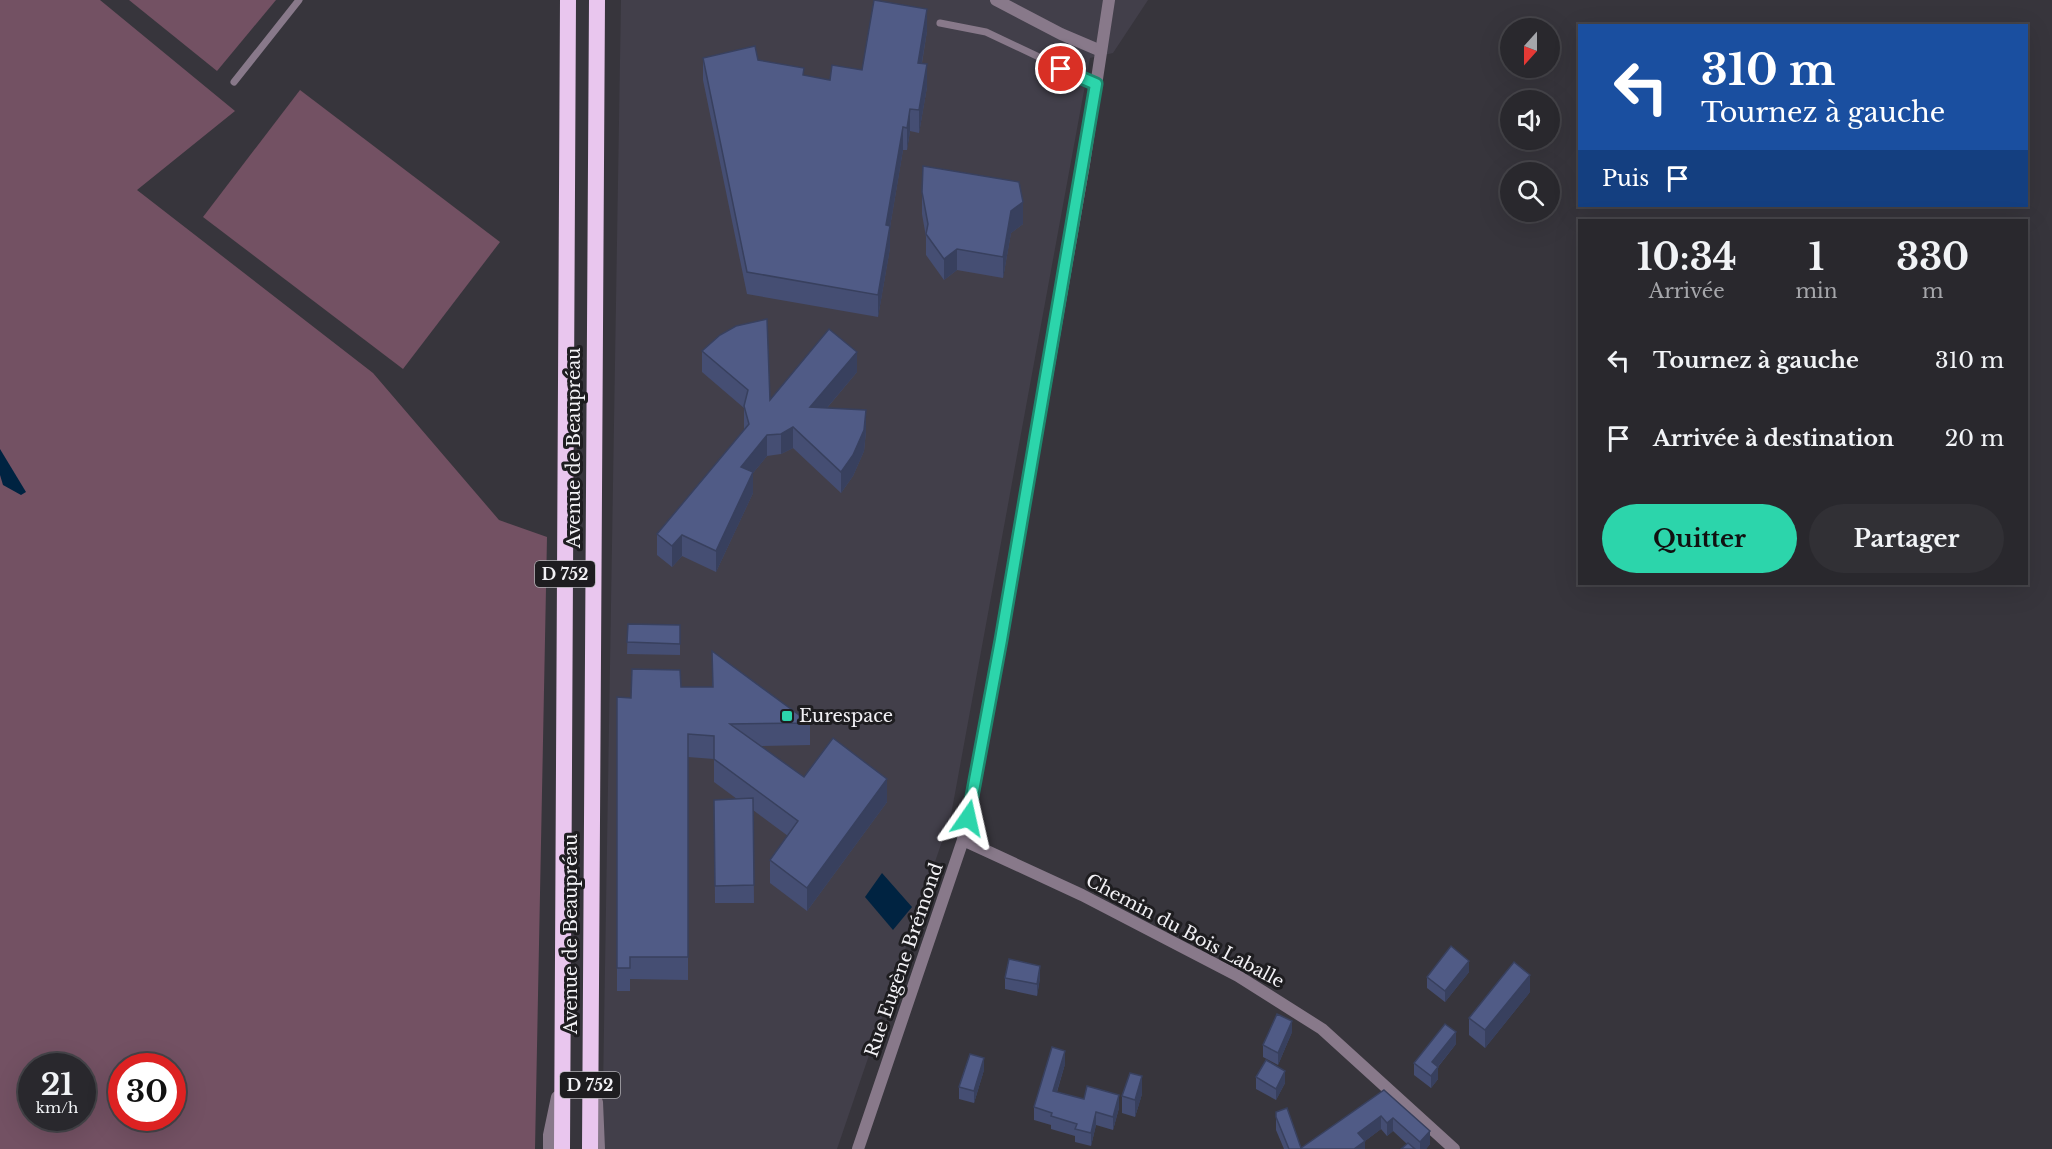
<!DOCTYPE html>
<html lang="fr">
<head>
<meta charset="utf-8">
<style>
	:root { --surface:#29282d; --page:#313035; --text:#f1f3f6; --muted:#a5a6aa; --line:#454449; --accent:#2cd5ab }
	body { margin:0; font-family:"Libre Baskerville",serif; background:var(--page); color:var(--text); height:100vh; display:flex; flex-direction:column; font-size:22px; white-space:nowrap }
	* { box-sizing:border-box; margin:0 }
	p { font-size:20px; color:var(--muted) }
	.icon { flex:none; width:33px; height:33px; fill:none; stroke:currentColor; stroke-width:2; stroke-linecap:round; stroke-linejoin:round }
	.map { position:relative; flex:1; overflow:hidden }
	.sheet { position:absolute; left:1578px; top:219px; width:450px; height:366px; display:flex; flex-direction:column; background:var(--surface); border-radius:0px; box-shadow:0 6px 24px #0002,0 0 0 2px var(--line) }
	.sheet>* { flex:none }
	.hud { position:absolute; left:1578px; top:24px; width:450px; height:183px; border-radius:0px; box-shadow:0 6px 24px #0002,0 0 0 2px var(--line); background:#1a4fa0; color:#fff; overflow:hidden }
	.needle { width:39px; rotate:201deg }
	.fabs { position:absolute; left:1500px; top:18px; display:grid; gap:12px }
	.fabs a { display:grid; place-items:center; width:60px; height:60px; border-radius:50%; background:var(--surface); box-shadow:0 6px 24px #0002,0 0 0 2px var(--line); font-size:30px }
	.speed { position:absolute; left:18px; top:1053px; display:flex; gap:12px; font-size:30px; font-weight:700; text-align:center }
	.speed>* { display:grid; place-content:center; width:78px; height:78px; border-radius:50%; background:var(--surface); box-shadow:0 6px 24px #0002,0 0 0 2px var(--line); line-height:1 }
	.speed small { font-size:15px; font-weight:400 }
	.speed .limit { border:9px solid #d22; background:#fff; color:#111 }
	.pin { position:absolute; display:grid; place-items:center; width:51px; height:51px; color:#fff; margin:-26px; border:3px solid #fff; border-radius:50%; box-shadow:0 2px 6px #0007 }
	.me { position:absolute; width:66px; margin:-33px; rotate:11deg; stroke-linejoin:round; filter:drop-shadow(0 0 4px #0008) }
	.turn { display:flex; align-items:center; gap:21px; height:126px; padding:0 24px; font-size:27px }
	.turn .icon { width:78px; height:78px; stroke-width:2.5 }
	.turn b { display:block; font-size:42px; line-height:51px }
	.then { display:flex; align-items:center; height:57px; padding:0 24px; background:#0003; gap:12px; font-size:22px }
	.eta { display:flex; justify-content:space-evenly; align-items:center; height:102px; text-align:center }
	.eta b { font-size:36px; font-weight:700; line-height:42px }
	.cta { display:flex; gap:12px; margin-top:auto; padding:12px 24px }
	.cta a { flex:1; height:69px; border-radius:36px; background:var(--accent); color:#111; font-size:24px; font-weight:700; line-height:69px; text-align:center }
	.cta a+a { background:var(--page); color:var(--text) }
	ul { padding:0; list-style:none }
	li { display:flex; align-items:center; gap:18px; height:78px; padding:0 24px }
	li div { flex:1 }
	li b { display:block; font-size:22px }
	li em { font-style:normal }
	.map>svg:first-child { display:block }
	.built { fill:#423f4a }
	.green { fill:#735163; fill-rule:evenodd }
	.water { fill:#002341 }
	.lines { fill:none; stroke-linecap:round; stroke-linejoin:round }
	.service { stroke:#88798a; stroke-width:7 }
	.minor { stroke:#88798a; stroke-width:12 }
	.trunk { stroke:#e9c6ee; stroke-width:16 }
	.wall { fill:#454e73 }
	.shaded-wall { fill:#38405e }
	.building { fill:#505b86; stroke:#38405e; stroke-width:1.5 }
	.route-casing { stroke:#1d8a6f; stroke-width:15 }
	.route { stroke:#2cd5ab; stroke-width:10 }
	.poi-dot { fill:#2cd5ab; stroke:#1e1d20; stroke-width:2 }
	.labels { text-anchor:middle; stroke-width:6; stroke-linejoin:round; paint-order:stroke }
	.shield { fill:#1e1d20; stroke:#b2b1b5; stroke-width:1.5 }
	.shield-label { font-size:16px; font-weight:bold; fill:#f2f1f5 }
	.street-label { font-size:18px; fill:#f2f1f5; stroke:#1e1d20 }
	.poi-label { font-size:18px; fill:#f2f1f5; stroke:#1e1d20; text-anchor:start }
</style>
</head>
<body>
<div class="map">
<svg width="2052" height="1149" viewBox="0 0 2052 1149">
	<rect width="100%" height="100%" fill="#37353c"/>
	<!-- built -->
	<polygon class="built" points="621,0 1148,0 1113,53 1090,58 951,815 837,1149 602,1149"/>
	<!-- green -->
	<g class="green">
		<path d="M0,0H100L235,111L137,190L373,373L499,520L547,537L535,1149H0ZM32,1066H82V1118H32ZM122,1066H172V1118H122Z"/>
		<polygon points="129,0 276,0 217,71"/>
		<polygon points="300,90 500,242 403,369 203,217"/>
	</g>
	<!-- water -->
	<g class="water">
		<polygon points="0,449 26,492 21,495 3,485 0,475"/>
		<polygon points="882,873 912,907 893,930 865,897"/>
	</g>
	<g class="lines">
		<!-- service -->
		<g class="service">
			<polyline points="940,23 986,32 1096,84"/>
			<polyline points="234,82 299,0"/>
		</g>
		<!-- minor -->
		<g class="minor">
			<polyline points="996,0 1061,34 1101,51"/>
			<polyline points="963,840 1082,895 1238,976 1322,1029 1454,1149"/>
			<polyline points="597,1102 599,1149"/>
			<polyline points="549,1149 549,1135 557,1097"/>
			<polyline points="858,1149 963,840 1001,640 1084,164 1109,0"/>
		</g>
		<!-- trunk -->
		<g class="trunk">
			<polyline points="562,1149 568,0"/>
			<polyline points="590,1149 597,0"/>
		</g>
	</g>
	<!-- wall -->
	<g class="wall">
		<polygon points="927,31 922,63 927,87 919,133 910,131 907,150 903,150 890,227 890,248 878,317 747,294 703,80 703,58 758,60 804,75 830,80 862,70"/>
		<polygon points="922,192 1023,224 1011,233 1003,278 957,270 944,280 926,255 926,237 922,214"/>
		<polygon points="702,351 770,400 857,372 827,408 866,431 864,451 853,476 841,493 793,448 781,454 767,456 753,473 753,493 716,572 682,556 672,567 657,555 657,534 744,430 744,408 702,372"/>
		<polygon points="628,624 680,625 680,655 627,654"/>
		<polygon points="712,651 810,723 810,745 761,746 804,777 887,802 807,911 770,883 770,860 788,836 753,810 754,903 715,903 714,800 737,799 714,782 714,759 688,757 688,980 630,979 630,991 617,991 617,697 631,698 681,687 712,687"/>
		<polygon points="1469,972 1445,1002 1427,988 1427,977"/>
		<polygon points="1005,978 1040,978 1037,996 1005,989"/>
		<polygon points="1530,992 1485,1048 1469,1035 1469,1018"/>
		<polygon points="1292,1032 1278,1065 1263,1057 1263,1045"/>
		<polygon points="1456,1044 1438,1067 1438,1079 1431,1088 1414,1075 1414,1063"/>
		<polygon points="1065,1064 1057,1092 1119,1108 1113,1130 1096,1125 1091,1146 1075,1142 1075,1136 1051,1129 1051,1125 1034,1120 1034,1107"/>
		<polygon points="984,1070 974,1103 959,1099 959,1087"/>
		<polygon points="1256,1077 1285,1083 1276,1100 1256,1089"/>
		<polygon points="1384,1090 1430,1144 1426,1149 1401,1149 1407,1144 1393,1131 1387,1136 1381,1129 1365,1141 1365,1149 1284,1149 1276,1130 1276,1112 1301,1148"/>
		<polygon points="1142,1094 1135,1117 1122,1113 1122,1096"/>
	</g>
	<!-- shaded-wall -->
	<g class="shaded-wall">
		<polygon points="927,9 927,31 918,85 918,63"/>
		<polygon points="927,64 927,87 919,133 919,110"/>
		<polygon points="910,109 910,131 907,150 907,128"/>
		<polygon points="903,127 903,150 890,227 890,248 878,317 878,295 886,225"/>
		<polygon points="1023,202 1023,224 1011,233 1003,278 1003,257 1011,211"/>
		<polygon points="957,249 957,270 944,280 944,259"/>
		<polygon points="857,352 857,372 810,428 810,407"/>
		<polygon points="866,410 866,431 864,451 853,476 841,493 841,472"/>
		<polygon points="793,427 793,448 781,454 781,434"/>
		<polygon points="767,435 767,456 753,473 753,493 716,572 716,551 741,467"/>
		<polygon points="682,535 682,556 672,567 672,546"/>
		<polygon points="887,779 887,802 807,911 807,888"/>
		<polygon points="1469,961 1469,972 1445,1002 1445,991"/>
		<polygon points="1040,966 1040,978 1037,996 1037,984"/>
		<polygon points="1530,975 1530,992 1485,1048 1485,1030"/>
		<polygon points="1292,1021 1292,1032 1278,1065 1278,1053"/>
		<polygon points="1456,1032 1456,1044 1432,1074 1432,1062"/>
		<polygon points="1065,1051 1065,1064 1053,1104 1053,1091"/>
		<polygon points="984,1058 984,1070 974,1103 974,1091"/>
		<polygon points="1438,1067 1438,1079 1431,1088 1431,1076"/>
		<polygon points="1285,1071 1285,1083 1276,1100 1276,1089"/>
		<polygon points="1142,1076 1142,1094 1135,1117 1135,1100"/>
		<polygon points="1119,1095 1119,1108 1113,1130 1113,1117"/>
		<polygon points="1096,1112 1096,1125 1091,1146 1091,1133"/>
		<polygon points="1381,1116 1381,1129 1365,1141 1365,1149 1354,1149 1358,1133"/>
		<polygon points="1393,1118 1393,1131 1387,1136 1387,1123"/>
		<polygon points="1430,1131 1430,1144 1426,1149 1420,1149 1420,1142"/>
	</g>
	<!-- building -->
	<g class="building">
		<polygon points="874,0 927,9 918,63 927,64 919,110 910,109 907,128 903,127 886,225 890,226 878,295 747,272 703,58 755,46 758,60 804,68 803,75 830,80 832,65 862,70"/>
		<polygon points="923,166 1019,182 1023,202 1011,211 1003,257 957,249 944,259 926,234 928,224 922,192"/>
		<polygon points="767,319 770,400 829,329 857,352 810,407 866,410 864,430 853,455 841,472 793,427 781,434 767,435 741,467 753,472 716,551 682,535 672,546 657,534 749,424 744,406 748,390 702,351 720,335 736,326"/>
		<polygon points="628,624 680,625 680,644 627,642"/>
		<polygon points="712,651 810,723 730,724 804,777 833,738 887,779 807,888 770,860 798,821 714,759 714,736 688,734 688,957 630,957 630,968 617,968 617,697 631,698 632,669 680,670 681,687 713,687"/>
		<polygon points="753,798 754,885 715,886 714,800"/>
		<polygon points="1451,946 1469,961 1445,991 1427,977"/>
		<polygon points="1009,959 1040,966 1037,984 1005,978"/>
		<polygon points="1514,962 1530,975 1485,1030 1469,1018"/>
		<polygon points="1277,1014 1292,1021 1278,1053 1263,1045"/>
		<polygon points="1445,1024 1456,1032 1432,1062 1438,1067 1431,1076 1414,1063"/>
		<polygon points="1052,1047 1065,1051 1053,1091 1084,1099 1087,1086 1119,1095 1113,1117 1096,1112 1091,1133 1075,1129 1077,1124 1051,1116 1052,1113 1034,1107"/>
		<polygon points="970,1054 984,1058 974,1091 959,1087"/>
		<polygon points="1266,1060 1285,1071 1276,1089 1256,1077"/>
		<polygon points="1130,1073 1142,1076 1135,1100 1122,1096"/>
		<polygon points="1384,1090 1430,1131 1420,1142 1393,1118 1387,1123 1381,1116 1358,1133 1365,1141 1354,1149 1289,1149 1276,1117 1276,1112 1287,1108 1301,1148"/>
		<polygon points="1408,1143 1415,1149 1401,1149"/>
	</g>
	<g class="lines">
		<defs>
			<polyline id="route" points="968,818 1001,640 1096,84 1061,69"/>
		</defs>
		<!-- route casing -->
		<use href="#route" class="route-casing"/>
		<!-- route -->
		<use href="#route" class="route"/>
	</g>
	<!-- markers -->
	<rect class="poi-dot" x="781" y="710" width="12" height="12" rx="3"/>
	<g class="labels">
		<!-- shield labels -->
		<g class="shield">
			<rect x="535" y="561" width="60" height="26" rx="4.5"/>
			<rect x="560" y="1072" width="60" height="26" rx="4.5"/>
		</g>
		<g class="shield-label">
			<text x="565" y="580">D 752</text>
			<text x="590" y="1091">D 752</text>
		</g>
		<!-- street labels -->
		<g class="street-label">
			<text transform="translate(574 448) rotate(-90)" y="6">Avenue de Beaupréau</text>
			<text transform="translate(1185 931) rotate(28)" y="6">Chemin du Bois Laballe</text>
			<text transform="translate(571 934) rotate(-90)" y="6">Avenue de Beaupréau</text>
			<text transform="translate(904 960) rotate(-71)" y="6">Rue Eugène Brémond</text>
		</g>
		<!-- poi labels -->
		<g class="poi-label">
			<text x="799" y="722">Eurespace</text>
		</g>
	</g>
</svg>
<div class="fabs">
<a><svg class="needle" viewBox="-14 -14 28 28"><path d="M0-13l5 13h-10z" fill="#e53935"/><path d="M0 13l5-13h-10z" fill="#a5a6aa"/></svg></a>
<a><svg class="icon" aria-label="sound" viewBox="0 0 24 24"><path d="M4 9h4l5-4v14l-5-4H4zM17 9q2 3 0 6"/></svg></a>
<a><svg class="icon" aria-label="search" viewBox="0 0 24 24"><circle cx="10" cy="10" r="6"/><path d="M15 15l6 6"/></svg></a>
</div>
<div class="speed"><div>21<small>km/h</small></div><div class="limit">30</div></div>
<div class="pin" style="left:1061px;top:69px;background:#d93025"><svg class="icon" aria-label="arrive" viewBox="0 0 24 24"><path d="M6 21V4h12l-3 4 3 4H6"/></svg></div>
<svg class="me" style="left:968px;top:818px" viewBox="-20 -20 40 40"><path d="M0-17L14 15 0 8-14 15z" fill="#2cd5ab" stroke="#fff" stroke-width="4"/></svg>
<div class="hud">
<div class="turn"><svg class="icon" aria-label="left" viewBox="0 0 24 24"><path d="M17 20v-9H6M10 6l-5 5 5 5"/></svg><div><b>310 m</b>Tournez à gauche</div></div>
<div class="then">Puis<svg class="icon" aria-label="arrive" viewBox="0 0 24 24"><path d="M6 21V4h12l-3 4 3 4H6"/></svg></div>
</div>
<section class="sheet">
<div class="eta">
<div><b>10:34</b><p>Arrivée</p></div>
<div><b>1</b><p>min</p></div>
<div><b>330</b><p>m</p></div>
</div>
<ul>
<li><svg class="icon" aria-label="left" viewBox="0 0 24 24"><path d="M17 20v-9H6M10 6l-5 5 5 5"/></svg><div><b>Tournez à gauche</b></div><em>310 m</em></li>
<li><svg class="icon" aria-label="arrive" viewBox="0 0 24 24"><path d="M6 21V4h12l-3 4 3 4H6"/></svg><div><b>Arrivée à destination</b></div><em>20 m</em></li>
</ul>
<div class="cta"><a>Quitter</a><a>Partager</a></div>
</section>
</div>
</body>
</html>
